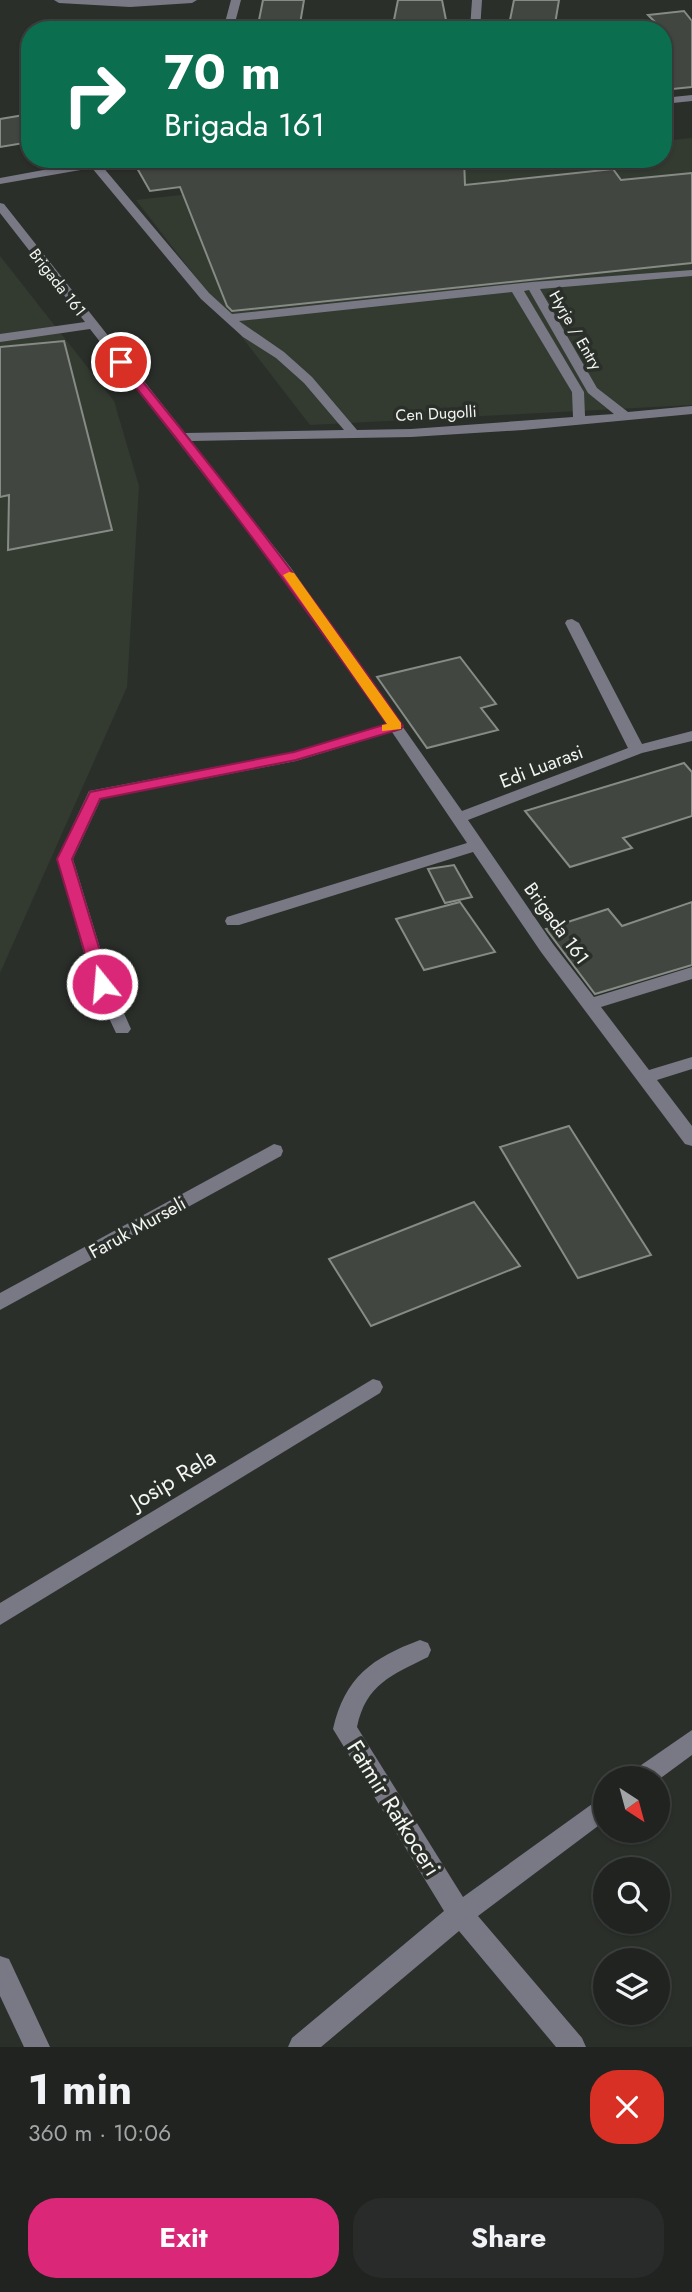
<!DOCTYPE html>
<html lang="en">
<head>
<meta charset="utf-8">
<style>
	:root { --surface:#202320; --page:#282b29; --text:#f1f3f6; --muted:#a2a4a5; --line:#3d403e; --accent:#db2777 }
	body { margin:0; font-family:Jost,sans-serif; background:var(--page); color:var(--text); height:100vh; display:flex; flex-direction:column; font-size:26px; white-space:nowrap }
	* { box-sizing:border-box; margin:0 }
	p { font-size:23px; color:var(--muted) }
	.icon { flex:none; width:38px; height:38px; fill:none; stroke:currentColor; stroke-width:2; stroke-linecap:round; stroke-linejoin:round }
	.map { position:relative; height:2047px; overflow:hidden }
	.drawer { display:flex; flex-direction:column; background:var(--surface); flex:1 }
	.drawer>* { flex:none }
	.guide { position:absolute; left:21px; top:21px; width:651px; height:147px; border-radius:28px; box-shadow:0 2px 5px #0004,0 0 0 2px var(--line); background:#0b6e4f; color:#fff; overflow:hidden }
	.needle { width:46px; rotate:144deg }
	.fabs { position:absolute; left:593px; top:1766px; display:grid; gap:14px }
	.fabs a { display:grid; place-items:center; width:77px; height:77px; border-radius:50%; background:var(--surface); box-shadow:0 2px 5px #0004,0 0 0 2px var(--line); font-size:35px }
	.pin { position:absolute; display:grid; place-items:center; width:60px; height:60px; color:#fff; margin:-30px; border:4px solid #fff; border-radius:50%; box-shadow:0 2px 7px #0007 }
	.me { position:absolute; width:77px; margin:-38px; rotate:343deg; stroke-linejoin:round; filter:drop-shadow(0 0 5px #0008) }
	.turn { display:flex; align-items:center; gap:24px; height:147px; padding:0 28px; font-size:32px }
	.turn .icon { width:91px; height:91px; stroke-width:2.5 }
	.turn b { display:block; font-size:49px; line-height:60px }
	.round { display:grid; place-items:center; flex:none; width:74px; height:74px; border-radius:28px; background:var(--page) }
	.headline { display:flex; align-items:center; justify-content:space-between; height:119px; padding:0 28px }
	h1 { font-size:42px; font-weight:700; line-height:52px }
	.primary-button { display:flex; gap:14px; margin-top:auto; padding:14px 28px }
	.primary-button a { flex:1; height:80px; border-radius:28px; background:var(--accent); color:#fff; font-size:28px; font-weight:700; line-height:80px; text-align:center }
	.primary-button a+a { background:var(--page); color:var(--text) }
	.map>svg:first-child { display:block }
	.built { fill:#333b31 }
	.building { fill:#424641; stroke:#868b85; stroke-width:2 }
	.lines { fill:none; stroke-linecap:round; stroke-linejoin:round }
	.minor { fill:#797985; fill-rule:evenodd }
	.route { fill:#db2777; stroke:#8e194d; stroke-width:2 }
	.slow { fill:#f59e0b }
	.labels { text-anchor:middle; stroke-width:7; stroke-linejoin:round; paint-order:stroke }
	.far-street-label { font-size:16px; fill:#f3f5f2; stroke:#2b2f2a }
	.street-label { font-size:19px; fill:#f3f5f2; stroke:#2b2f2a }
	.near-street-label { font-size:23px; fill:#f3f5f2; stroke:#2b2f2a }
</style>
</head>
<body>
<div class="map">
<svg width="692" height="2047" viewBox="0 0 692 2047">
	<rect width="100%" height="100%" fill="#2b2f2a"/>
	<!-- built -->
	<g class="built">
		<polygon points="692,138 692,405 310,425 136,200 503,159 663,159 663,141"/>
		<polygon points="0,256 114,401 139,486 127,687 0,973"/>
	</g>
	<!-- building -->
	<g class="building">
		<polygon points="263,0 304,0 299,30 257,30"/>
		<polygon points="398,0 442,0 448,30 392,30"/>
		<polygon points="514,0 559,0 554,30 508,30"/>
		<polygon points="684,11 692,21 692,87 663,90 663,30 648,15"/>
		<polygon points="30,114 30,142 0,147 0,119"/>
		<polygon points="202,159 464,159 465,185 613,169 621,180 692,173 692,263 232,311 227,306 180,187 150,191 137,168"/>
		<polygon points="64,341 112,530 8,550 9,495 0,497 0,347"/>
		<polygon points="460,657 496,704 481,708 498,730 427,748 377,677"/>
		<polygon points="684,763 692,772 692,816 623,838 632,848 570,867 525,811"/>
		<polygon points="454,865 472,897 445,903 428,869"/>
		<polygon points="460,902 495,952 424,970 396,919"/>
		<polygon points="692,902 692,965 595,994 546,929 608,909 622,926"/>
		<polygon points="569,1126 651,1255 578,1278 500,1147"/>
		<polygon points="474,1202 520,1266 371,1326 329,1259"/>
	</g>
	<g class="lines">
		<!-- minor -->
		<g class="minor">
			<polygon points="54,0 197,0 192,3 130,7 59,3"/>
			<polygon points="231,0 241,0 233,30 223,30"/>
			<polygon points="472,0 482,0 480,30 470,30"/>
			<polygon points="692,95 692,101 663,104 663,98"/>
			<path d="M103,159H127L102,166L209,293L232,314L532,282L692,270V276L540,289L597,388L628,412L692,406V414L523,430L411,437L191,441L291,568L462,811L628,748L565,623L567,620L572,619L579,623L642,744L692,731V741L642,753L468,820L553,944L594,997L692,967V979L601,1007L649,1070L692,1057V1069L657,1080L692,1126V1146L685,1144L541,952L473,852L239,925H227L225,921L227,917L467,843L392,732L296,761L101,799L73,859L111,984L131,1029L128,1033H116L93,984L57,859L89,791L294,752L387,724L281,574L90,329L0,342V334L85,322L0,213V203L4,204L185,433L344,430L304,383L276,358L243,337L201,299L92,168L0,184V178ZM529,290L588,393L614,414L585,416L584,392L524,291ZM512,292L572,392L573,417L411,429L357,430L312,377L284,352L239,321Z"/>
			<polygon points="274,1144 281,1146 283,1151 281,1156 0,1310 0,1293"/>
			<polygon points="373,1379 380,1381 383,1387 380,1393 0,1625 0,1603"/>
			<path d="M420,1640L428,1643L431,1650L428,1657C392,1675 366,1684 357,1727L463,1897L606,1794V1820L478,1916L582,2038L586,2047H556L459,1931L321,2047H288L292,2038L444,1911L333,1729C345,1677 372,1658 420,1640Z"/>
			<polygon points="692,1730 692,1755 658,1780 630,1778 634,1770"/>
			<polygon points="0,1956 9,1959 50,2047 24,2047 0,1996"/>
		</g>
	</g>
	<!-- route -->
	<path class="route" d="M121,359L125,360C222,478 316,599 403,726L401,729L296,760L100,799L72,859L110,984L102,990L94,984L57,859L90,792L294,752L387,724C301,601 212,481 117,364L116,362Z"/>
	<!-- slow -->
	<polygon class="slow" points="289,572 294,573 401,723 401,729 382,731 382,725 387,724 283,575"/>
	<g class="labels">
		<!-- far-street labels -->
		<g class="far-street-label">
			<text transform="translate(58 282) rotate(52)" y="6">Brigada 161</text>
			<text transform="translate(576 330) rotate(60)" y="6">Hyrje / Entry</text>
			<text transform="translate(436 413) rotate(-3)" y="6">Cen Dugolli</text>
		</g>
		<!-- street labels -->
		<g class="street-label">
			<text transform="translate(541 766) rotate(-21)" y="7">Edi Luarasi</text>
			<text transform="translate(557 923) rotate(54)" y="7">Brigada 161</text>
			<text transform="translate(137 1227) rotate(-29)" y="7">Faruk Murseli</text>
		</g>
		<!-- near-street labels -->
		<g class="near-street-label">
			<text transform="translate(173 1479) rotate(-31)" y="8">Josip Rela</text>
			<text transform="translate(394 1808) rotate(58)" y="8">Fatmir Ratkoceri</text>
		</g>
	</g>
</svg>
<div class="fabs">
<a><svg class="needle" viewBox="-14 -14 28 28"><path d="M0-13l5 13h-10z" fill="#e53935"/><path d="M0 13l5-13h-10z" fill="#a2a4a5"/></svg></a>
<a><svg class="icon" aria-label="search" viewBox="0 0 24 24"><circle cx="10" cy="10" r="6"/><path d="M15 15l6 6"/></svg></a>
<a><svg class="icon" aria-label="layers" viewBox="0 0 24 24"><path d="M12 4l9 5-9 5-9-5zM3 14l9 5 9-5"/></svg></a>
</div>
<div class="pin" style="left:121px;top:362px;background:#d93025"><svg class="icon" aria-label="arrive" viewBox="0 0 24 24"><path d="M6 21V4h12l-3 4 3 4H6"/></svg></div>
<svg class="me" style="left:102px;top:984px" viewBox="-20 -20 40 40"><circle r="17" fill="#db2777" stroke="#fff" stroke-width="3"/><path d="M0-11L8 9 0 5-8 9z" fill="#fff"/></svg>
<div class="guide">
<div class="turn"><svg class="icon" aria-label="right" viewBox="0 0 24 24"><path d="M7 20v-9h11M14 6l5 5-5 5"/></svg><div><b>70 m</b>Brigada 161</div></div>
</div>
</div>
<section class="drawer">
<div class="headline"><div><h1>1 min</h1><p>360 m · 10:06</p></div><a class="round" style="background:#d93025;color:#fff"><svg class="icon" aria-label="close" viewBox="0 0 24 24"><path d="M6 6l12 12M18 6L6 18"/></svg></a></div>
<div class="primary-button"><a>Exit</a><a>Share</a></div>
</section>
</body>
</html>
